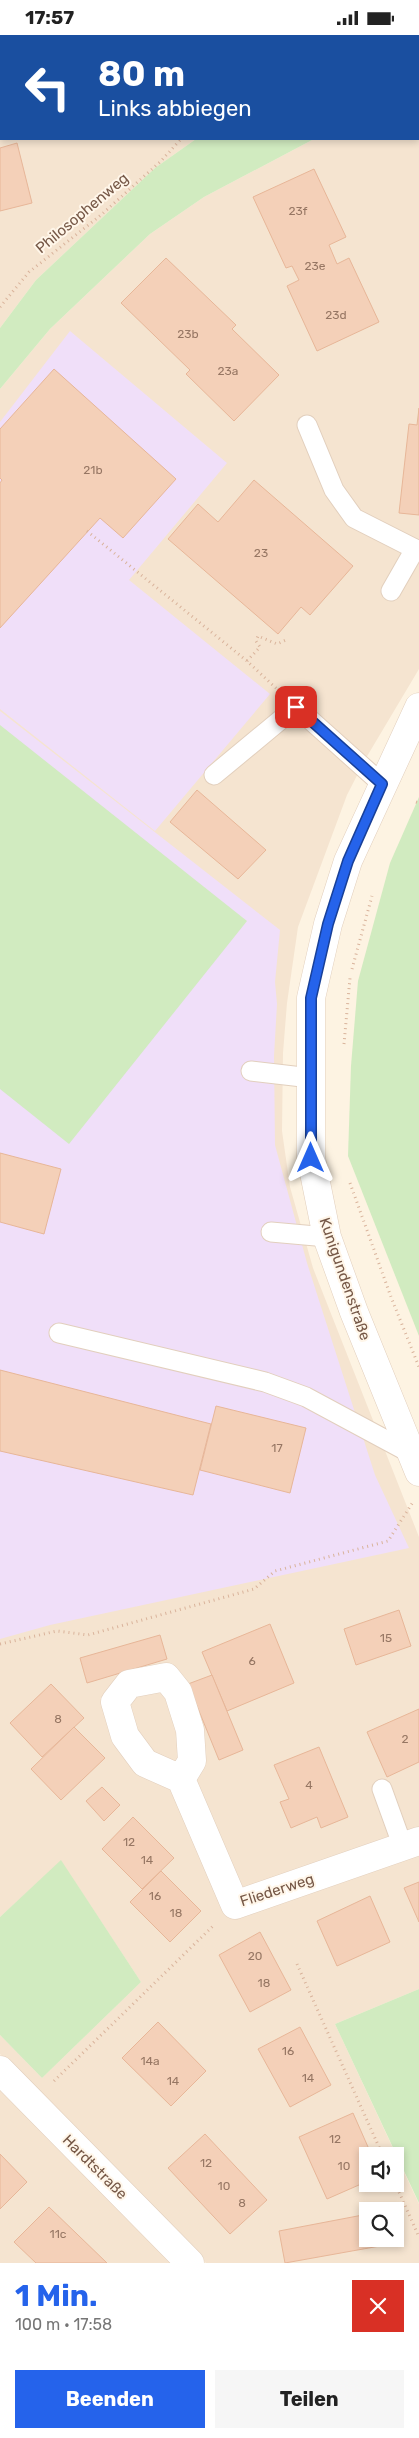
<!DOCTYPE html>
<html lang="de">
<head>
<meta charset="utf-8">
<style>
	:root { --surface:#fff; --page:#f6f6f6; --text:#222; --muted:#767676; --accent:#2563eb }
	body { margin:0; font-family:Rubik,sans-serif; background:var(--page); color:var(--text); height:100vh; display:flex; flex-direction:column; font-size:19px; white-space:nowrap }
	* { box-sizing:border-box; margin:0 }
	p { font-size:16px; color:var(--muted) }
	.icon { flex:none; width:28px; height:28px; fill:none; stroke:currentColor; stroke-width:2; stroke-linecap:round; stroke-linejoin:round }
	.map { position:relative; height:2228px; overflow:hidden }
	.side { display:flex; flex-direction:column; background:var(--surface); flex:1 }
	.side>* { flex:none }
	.guide { position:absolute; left:0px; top:0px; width:420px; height:105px; box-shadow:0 2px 8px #0003; background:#1a4fa0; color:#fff; overflow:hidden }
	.buttons { position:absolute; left:359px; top:2112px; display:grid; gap:10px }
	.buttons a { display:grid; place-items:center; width:45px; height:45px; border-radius:0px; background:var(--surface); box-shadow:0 2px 8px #0003; font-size:25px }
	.pin { position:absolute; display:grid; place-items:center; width:42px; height:42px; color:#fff; margin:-21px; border-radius:10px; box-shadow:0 2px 8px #0006 }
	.me { position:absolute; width:55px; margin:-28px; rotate:0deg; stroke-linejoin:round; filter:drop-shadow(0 0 4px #0008) }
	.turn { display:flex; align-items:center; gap:18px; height:105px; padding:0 15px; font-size:22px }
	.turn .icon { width:65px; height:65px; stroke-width:2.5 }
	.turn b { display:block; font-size:35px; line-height:42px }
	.round { display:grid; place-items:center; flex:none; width:52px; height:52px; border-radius:0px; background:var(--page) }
	.overview { display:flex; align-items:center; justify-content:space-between; height:85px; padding:0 15px }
	h1 { font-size:30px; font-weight:700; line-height:38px; color:var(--accent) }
	.cta { display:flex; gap:10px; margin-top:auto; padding:10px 15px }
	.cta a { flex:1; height:58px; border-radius:0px; background:var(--accent); color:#fff; font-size:20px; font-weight:700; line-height:58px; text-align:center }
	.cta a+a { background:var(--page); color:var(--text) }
	.status { display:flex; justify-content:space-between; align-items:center; height:35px; padding:0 25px; background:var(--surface); direction:ltr }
	.status svg { height:14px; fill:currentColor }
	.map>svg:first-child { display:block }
	.residential { fill:#f5e4d0; fill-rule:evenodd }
	.education { fill:#f0dff9 }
	.green { fill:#d1ebc0 }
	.building { fill:#f4d0b8; stroke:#e7b698 }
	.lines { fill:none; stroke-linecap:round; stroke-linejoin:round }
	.service-casing { stroke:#e2cfbd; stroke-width:21 }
	.minor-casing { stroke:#e2cfbd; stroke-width:29 }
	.path { stroke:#d9b39b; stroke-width:3; stroke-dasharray:1 4; stroke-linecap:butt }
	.service { stroke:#fff; stroke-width:19 }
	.minor { stroke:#fff; stroke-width:28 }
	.route-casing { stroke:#184099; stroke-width:12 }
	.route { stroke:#2563eb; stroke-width:9 }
	.labels { text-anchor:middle; stroke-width:4; stroke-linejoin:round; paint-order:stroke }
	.number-label { font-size:12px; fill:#967663 }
	.street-label { font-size:15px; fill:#765847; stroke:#fff6e9 }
</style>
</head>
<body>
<div class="status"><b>17:57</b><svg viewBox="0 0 49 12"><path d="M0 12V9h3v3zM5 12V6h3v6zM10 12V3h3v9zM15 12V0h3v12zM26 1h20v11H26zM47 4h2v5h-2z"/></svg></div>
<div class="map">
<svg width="419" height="2228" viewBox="0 0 419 2228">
	<rect width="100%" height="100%" fill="#fdf3e2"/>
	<!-- residential -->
	<g class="residential">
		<polygon points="0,0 419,0 419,7 419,1 1,1 1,104 196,104 155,133 36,245 0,293"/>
		<path d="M419,57V634L366,723L347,760L298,892L287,968L283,1018L282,1096L290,1152L313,1233L419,1502V1954L335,1989L419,2169V2228H206L0,2019V2000L42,2043L141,1947L61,1826L0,1882V354L50,294L150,199L204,162L314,104H419ZM368,2121H395V2149H368ZM368,2176H395V2204H368Z"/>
		<polygon points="0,2048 173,2228 0,2228"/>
	</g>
	<!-- education -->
	<g class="education">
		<polygon points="70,296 227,428 129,545 270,659 155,796 0,674 0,387"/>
		<polygon points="0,676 280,895 275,947 277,969 274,1021 275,1110 307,1228 375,1440 409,1513 50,1590 0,1604"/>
	</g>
	<!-- green -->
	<g class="green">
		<polygon points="196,104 314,104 204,162 150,199 50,294 0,354 0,293 36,245 155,133"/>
		<polygon points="0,690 247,886 69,1109 0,1054"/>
		<polygon points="419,762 419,1301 348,1121 351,1031 358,946 390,828"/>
		<polygon points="61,1825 141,1947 42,2043 0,2000 0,1882"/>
		<polygon points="419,1954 419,2168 335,1989"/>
	</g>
	<!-- building -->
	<g class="building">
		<polygon points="64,0 123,0 123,1 59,1"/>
		<polygon points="236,0 314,0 308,1"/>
		<polygon points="17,108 32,168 0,176 0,113"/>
		<polygon points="314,134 346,202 329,210 337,229 349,223 379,287 317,316 287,251 299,245 292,231 286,233 253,162"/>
		<polygon points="166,223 236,290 232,294 279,340 234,386 186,339 190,335 121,268"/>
		<polygon points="54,334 176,444 123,503 100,483 0,593 0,448 2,445 0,443 0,394"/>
		<polygon points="419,373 419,480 399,478 409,389 417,390"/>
		<polygon points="254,445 353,531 310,580 301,572 278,599 168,504 198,469 218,487"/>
		<polygon points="197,755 266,815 238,844 170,787"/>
		<polygon points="0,1118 61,1134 44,1199 0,1187"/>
		<polygon points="0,1335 211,1389 193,1460 0,1416"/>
		<polygon points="216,1371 306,1393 290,1458 200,1435"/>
		<polygon points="399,1575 411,1611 356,1630 344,1594"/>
		<polygon points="270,1589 294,1648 227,1676 202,1617"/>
		<polygon points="160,1600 167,1624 87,1648 80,1623"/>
		<polygon points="212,1640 243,1715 219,1725 188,1649"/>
		<polygon points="51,1649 84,1683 42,1722 10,1688"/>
		<polygon points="419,1674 419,1727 387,1742 367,1697"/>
		<polygon points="74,1692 105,1723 61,1765 31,1734"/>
		<polygon points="319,1712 348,1782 321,1793 317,1782 291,1793 280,1767 289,1764 274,1730"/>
		<polygon points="102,1752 120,1770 104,1786 86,1766"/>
		<polygon points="133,1782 174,1823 142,1854 102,1814"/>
		<polygon points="161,1836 201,1876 170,1907 130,1867"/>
		<polygon points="419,1847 419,1887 404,1853"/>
		<polygon points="370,1861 390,1907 337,1931 317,1886"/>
		<polygon points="260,1897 291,1955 250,1977 219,1920"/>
		<polygon points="158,1987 206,2036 171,2071 122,2023"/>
		<polygon points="300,1992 331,2050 290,2072 258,2014"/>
		<polygon points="353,2078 372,2121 368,2121 368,2146 327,2164 299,2102"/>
		<polygon points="205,2099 267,2165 230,2199 168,2133"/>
		<polygon points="0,2119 27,2147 0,2174"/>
		<polygon points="49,2172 107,2228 36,2228 14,2207"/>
		<polygon points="368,2179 368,2204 390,2204 391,2209 285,2228 279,2196"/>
	</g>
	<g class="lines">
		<defs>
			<g id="service">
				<polyline points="307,390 334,455 354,483 419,516"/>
				<polyline points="391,556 415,514"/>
				<polyline points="214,740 296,672 382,749"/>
				<polyline points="251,1036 311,1043"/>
				<polyline points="271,1197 327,1202"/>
				<polyline points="59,1298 265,1347 306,1362 412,1419"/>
				<polyline points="382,1754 403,1812"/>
			</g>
			<g id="minor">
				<polyline points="419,672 348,826 328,889 311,963 311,1123 327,1202 354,1277 419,1437"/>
				<polyline points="181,1744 192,1726 190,1695 178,1657 166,1642 129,1649 115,1667 125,1701 145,1728 181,1744 235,1870 419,1806"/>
				<polyline points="0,2035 190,2228"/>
			</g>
		</defs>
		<!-- service casing -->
		<use href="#service" class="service-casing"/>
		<!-- minor casing -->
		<use href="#minor" class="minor-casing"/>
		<!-- path -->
		<g class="path">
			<polyline points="402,1 405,0"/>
			<polyline points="0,272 29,237 101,180 161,126 181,104"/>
			<polyline points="87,496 247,626 278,655"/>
			<polyline points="247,626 260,612 256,606 258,601 277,609 286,605"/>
			<polyline points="416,767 419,768"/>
			<polyline points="352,934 372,861"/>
			<polyline points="344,1009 350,943"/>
			<polyline points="350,1148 391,1262 419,1332"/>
			<polyline points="0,1609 57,1596 88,1600 254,1554 275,1536 388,1506 413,1467"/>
			<polyline points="297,1929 383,2121"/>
			<polyline points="54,2046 213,1891"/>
			<polyline points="395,2148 419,2202"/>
		</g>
		<!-- service -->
		<use href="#service" class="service"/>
		<!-- minor -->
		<use href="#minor" class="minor"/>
	</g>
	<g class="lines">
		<defs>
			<polyline id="route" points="296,672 382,749 348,826 328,889 311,963 311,1123"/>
		</defs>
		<!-- route casing -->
		<use href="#route" class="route-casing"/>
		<!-- route -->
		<use href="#route" class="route"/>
	</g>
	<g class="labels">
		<!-- number labels -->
		<g class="number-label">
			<text x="298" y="180">23f</text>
			<text x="315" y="235">23e</text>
			<text x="336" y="284">23d</text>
			<text x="188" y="303">23b</text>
			<text x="228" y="340">23a</text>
			<text x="93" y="439">21b</text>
			<text x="261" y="522">23</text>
			<text x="277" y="1417">17</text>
			<text x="386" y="1607">15</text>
			<text x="252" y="1630">6</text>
			<text x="58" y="1688">8</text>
			<text x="405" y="1708">2</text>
			<text x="309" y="1754">4</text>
			<text x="129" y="1811">12</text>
			<text x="147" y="1829">14</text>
			<text x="155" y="1865">16</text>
			<text x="176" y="1882">18</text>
			<text x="255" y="1925">20</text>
			<text x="264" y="1952">18</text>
			<text x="288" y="2020">16</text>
			<text x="150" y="2030">14a</text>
			<text x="308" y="2047">14</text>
			<text x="173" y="2050">14</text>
			<text x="335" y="2108">12</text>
			<text x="206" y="2132">12</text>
			<text x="344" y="2135">10</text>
			<text x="224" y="2155">10</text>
			<text x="242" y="2172">8</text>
			<text x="58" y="2203">11c</text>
		</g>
		<!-- street labels -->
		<g class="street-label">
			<text transform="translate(82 178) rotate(-40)" y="5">Philosophenweg</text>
			<text transform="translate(345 1244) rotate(71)" y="5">Kunigundenstraße</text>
			<text transform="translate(277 1855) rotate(-18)" y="5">Fliederweg</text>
			<text transform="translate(95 2132) rotate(45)" y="5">Hardtstraße</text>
		</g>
	</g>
</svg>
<div class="buttons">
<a><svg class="icon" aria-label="sound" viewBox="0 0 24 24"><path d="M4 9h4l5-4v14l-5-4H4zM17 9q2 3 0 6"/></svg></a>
<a><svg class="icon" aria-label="search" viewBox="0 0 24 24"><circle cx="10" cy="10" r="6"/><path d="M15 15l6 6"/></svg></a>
</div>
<div class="pin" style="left:296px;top:672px;background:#d93025"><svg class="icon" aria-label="arrive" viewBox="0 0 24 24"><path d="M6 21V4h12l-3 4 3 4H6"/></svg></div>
<svg class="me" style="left:311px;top:1123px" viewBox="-20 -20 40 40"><path d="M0-17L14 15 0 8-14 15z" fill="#2563eb" stroke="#fff" stroke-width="4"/></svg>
<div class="guide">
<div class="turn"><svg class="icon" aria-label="left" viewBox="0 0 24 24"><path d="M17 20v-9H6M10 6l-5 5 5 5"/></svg><div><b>80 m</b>Links abbiegen</div></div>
</div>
</div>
<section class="side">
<div class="overview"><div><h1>1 Min.</h1><p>100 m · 17:58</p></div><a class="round" style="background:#d93025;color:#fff"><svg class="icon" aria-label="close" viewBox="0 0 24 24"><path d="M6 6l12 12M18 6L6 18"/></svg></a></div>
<div class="cta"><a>Beenden</a><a>Teilen</a></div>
</section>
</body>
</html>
